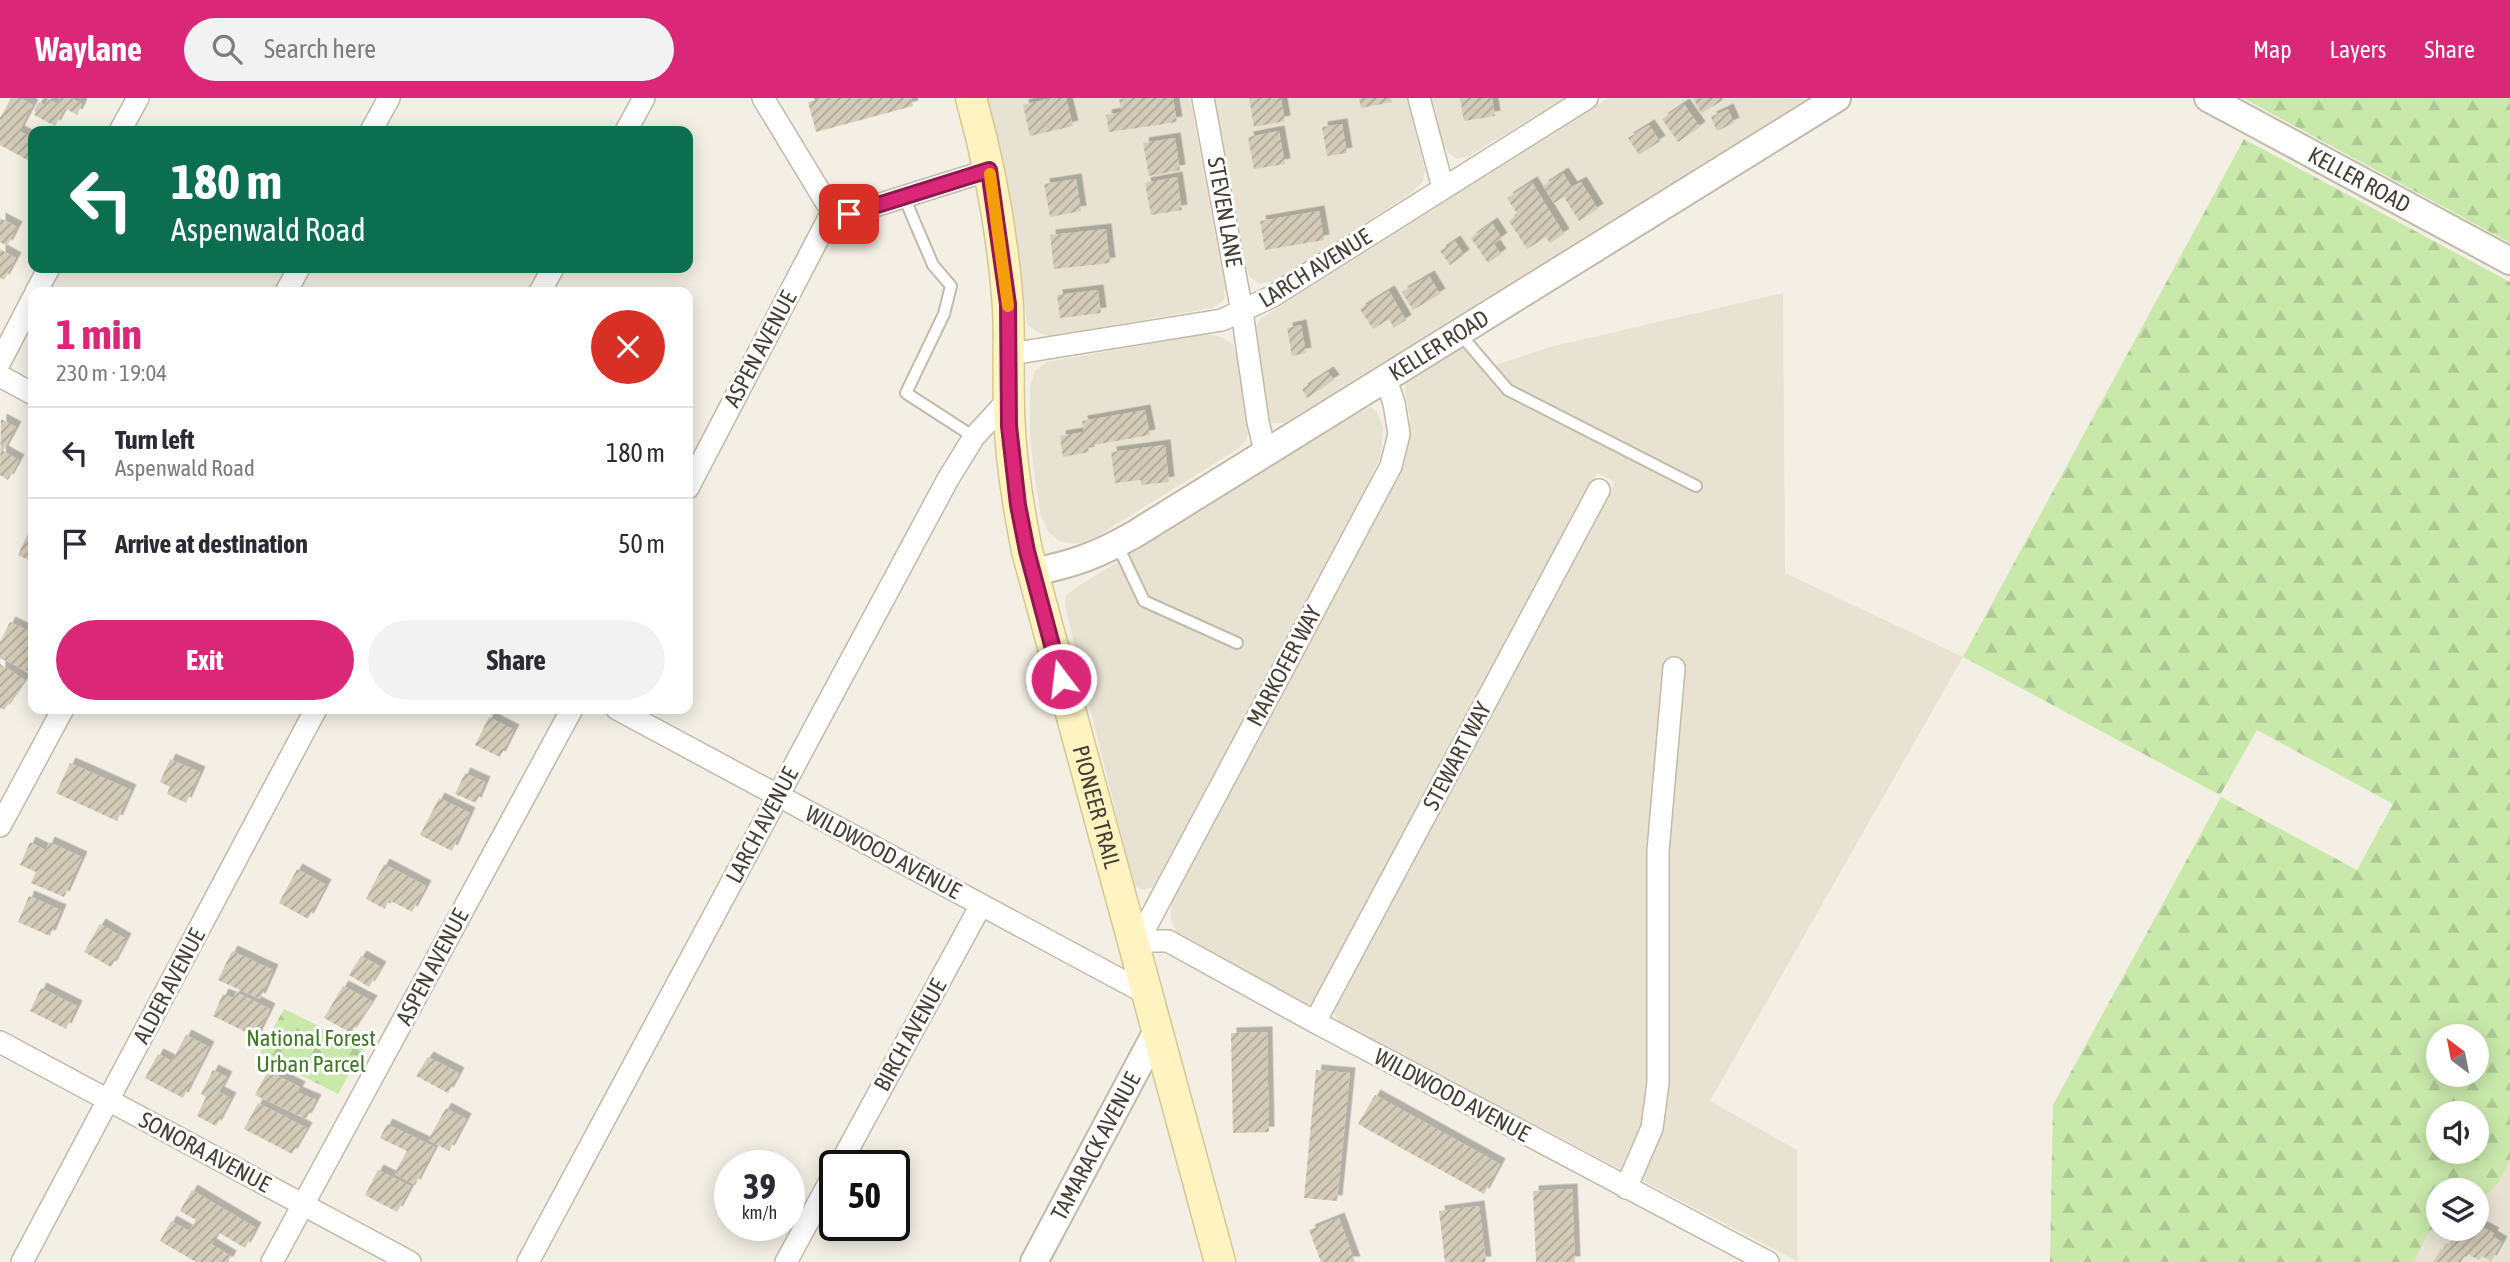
<!DOCTYPE html>
<html lang="en">
<head>
<meta charset="utf-8">
<style>
	:root { --surface:#fff; --page:#f2f2f3; --text:#2b2b33; --muted:#7c7c81; --line:#e1e1e2; --accent:#db2777 }
	body { margin:0; font-family:"Asap Condensed",sans-serif; background:var(--page); color:var(--text); height:100vh; display:flex; flex-direction:column; font-size:26px; white-space:nowrap }
	* { box-sizing:border-box; margin:0 }
	p { font-size:23px; color:var(--muted) }
	.icon { flex:none; width:38px; height:38px; fill:none; stroke:currentColor; stroke-width:2; stroke-linecap:round; stroke-linejoin:round }
	.map { position:relative; flex:1; overflow:hidden }
	.drawer { position:absolute; left:28px; top:189px; width:665px; height:427px; display:flex; flex-direction:column; background:var(--surface); border-radius:14px; box-shadow:0 4px 18px #0003 }
	.drawer>* { flex:none }
	.banner { position:absolute; left:28px; top:28px; width:665px; height:147px; border-radius:14px; box-shadow:0 4px 18px #0003; background:#0b6e4f; color:#fff; overflow:hidden }
	.needle { width:46px; rotate:328deg }
	.tools { position:absolute; left:2426px; top:926px; display:grid; gap:14px }
	.tools a { display:grid; place-items:center; width:63px; height:63px; border-radius:50%; background:var(--surface); box-shadow:0 4px 18px #0003; font-size:35px }
	.speed { position:absolute; left:714px; top:1052px; display:flex; gap:14px; font-size:35px; font-weight:700; text-align:center }
	.speed>* { display:grid; place-content:center; width:91px; height:91px; border-radius:50%; background:var(--surface); box-shadow:0 4px 18px #0003; line-height:1 }
	.speed small { font-size:18px; font-weight:400 }
	.speed .limit { border:4px solid #111; border-radius:10px; background:#fff; color:#111 }
	.pin { position:absolute; display:grid; place-items:center; width:60px; height:60px; color:#fff; margin:-30px; border-radius:14px; box-shadow:0 4px 10px #0006 }
	.me { position:absolute; width:77px; margin:-38px; rotate:345deg; stroke-linejoin:round; filter:drop-shadow(0 0 5px #0008) }
	.turn { display:flex; align-items:center; gap:24px; height:147px; padding:0 28px; font-size:32px }
	.turn .icon { width:91px; height:91px; stroke-width:2.5 }
	.turn b { display:block; font-size:49px; line-height:60px }
	.round { display:grid; place-items:center; flex:none; width:74px; height:74px; border-radius:37px; background:var(--page) }
	.summary { display:flex; align-items:center; justify-content:space-between; height:119px; padding:0 28px }
	h1 { font-size:42px; font-weight:700; line-height:52px; color:var(--accent) }
	.button { display:flex; gap:14px; margin-top:auto; padding:14px 28px }
	.button a { flex:1; height:80px; border-radius:42px; background:var(--accent); color:#fff; font-size:28px; font-weight:700; line-height:80px; text-align:center }
	.button a+a { background:var(--page); color:var(--text) }
	ul { padding:0; list-style:none }
	li { display:flex; align-items:center; gap:21px; height:91px; padding:0 28px; border-top:2px solid var(--line) }
	li div { flex:1 }
	li b { display:block; font-size:26px }
	li em { font-style:normal }
	header { display:flex; align-items:center; gap:42px; box-sizing:border-box; height:98px; padding:0 35px; background:var(--accent); color:#fff }
	header strong { font-size:33px }
	nav { display:flex; gap:38px; margin-inline-start:auto; font-size:24px }
	.search { width:490px; height:63px; background:var(--page); display:flex; align-items:center; gap:18px; box-sizing:border-box; padding:0 24px; border-radius:38px; color:var(--muted); font-size:26px }
	.map>svg:first-child { display:block }
	.residential { fill:#e7e2d2; fill-rule:evenodd }
	.forest { fill:url(#forest-firs); fill-rule:evenodd }
	.building { fill:url(#building-hatch); filter:url(#shadow) }
	.lines { fill:none; stroke-linecap:round; stroke-linejoin:round }
	.service-casing { stroke:#c1baa9; stroke-width:14 }
	.minor-casing { stroke:#c1baa9; stroke-width:24 }
	.tertiary-casing { stroke:#c1baa9; stroke-width:30 }
	.secondary-casing { stroke:#d5c792; stroke-width:33 }
	.service { stroke:#fff; stroke-width:10 }
	.minor { stroke:#fff; stroke-width:21 }
	.tertiary { stroke:#fff; stroke-width:26 }
	.secondary { stroke:#fff4c1; stroke-width:30 }
	.route-casing { stroke:#8e194d; stroke-width:18 }
	.route { stroke:#db2777; stroke-width:12 }
	.slow { stroke:#f59e0b; stroke-width:12 }
	.labels { text-anchor:middle; stroke-width:6; stroke-linejoin:round; paint-order:stroke }
	.street-label { font-size:23px; fill:#453f34; stroke:#fff }
	.park-label { font-size:23px; fill:#3f7826; stroke:#fff }
</style>
</head>
<body>
<header>
<strong>Waylane</strong>
<div class="search"><svg class="icon" aria-label="search" viewBox="0 0 24 24"><circle cx="10" cy="10" r="6"/><path d="M15 15l6 6"/></svg>Search here</div>
<nav><a>Map</a><a>Layers</a><a>Share</a></nav>
</header>
<div class="map">
<svg width="2510" height="1164" viewBox="0 0 2510 1164">
	<defs>
		<pattern id="forest-firs" width="22" height="20" patternUnits="userSpaceOnUse" patternTransform="scale(1.75)"><rect width="22" height="20" fill="#c9e9ab"/><path d="M5 1l3.5 6h-7zM16 11l3.5 6h-7z" fill="#aec994"/></pattern>
		<pattern id="building-hatch" width="6" height="6" patternUnits="userSpaceOnUse" patternTransform="scale(1.75)"><rect width="6" height="6" fill="#d4ccb9"/><path d="M-1 1l2-2M0 6l6-6M5 7l2-2" fill="none" stroke="#aea797"/></pattern>
		<filter id="shadow"><feDropShadow dx="5.5" dy="-5.5" stdDeviation="0" flood-color="#0004"/></filter>
	</defs>
	<rect width="100%" height="100%" fill="#f3efe4"/>
	<!-- residential -->
	<g class="residential">
		<polygon points="987,0 1190,0 1225,189 1224,202 1212,210 1049,238 1037,234 1027,226 1012,112 1000,52"/>
		<polygon points="1213,0 1407,0 1425,73 1423,83 1410,96 1276,182 1260,186 1250,179 1245,165"/>
		<polygon points="1431,0 1565,0 1469,58 1457,61 1449,55 1443,46"/>
		<polygon points="1608,0 1806,1 1284,325 1272,325 1266,318 1255,232 1260,221"/>
		<polygon points="1783,195 1785,475 1963,559 1710,1003 1797,1052 1797,1163 1341,926 1335,918 1333,908 1615,384 1597,375 1318,899 1309,907 1300,904 1178,838 1171,821 1171,801 1401,374 1408,342 1410,319 1405,294 1406,284 1463,247 1484,271 1550,249"/>
		<polygon points="1206,236 1221,239 1233,246 1239,265 1248,328 1247,341 1238,351 1089,443 1075,446 1060,443 1049,435 1041,418 1034,374 1030,336 1030,289 1035,273 1047,264"/>
		<polygon points="1371,309 1377,314 1383,330 1381,358 1367,388 1153,789 1144,792 1134,788 1065,508 1066,498 1077,489 1356,316"/>
		<path d="M2438,1054H2476L2510,1059V1164H2319ZM2438,1092H2476V1130H2438Z"/>
	</g>
	<!-- forest -->
	<g class="forest">
		<polygon points="2243,0 2510,0 2510,145"/>
		<path d="M2244,41L2510,184V1061L2498,1085L2478,1105L2476,1092H2438V1125L2426,1138L2414,1164H2050L2053,1007L2221,699L2357,772L2393,706L2257,632L2220,697L1963,559ZM2476,938V976H2438V938ZM2438,1015H2476V1054H2438Z"/>
		<polygon points="284,911 364,950 338,996 259,956"/>
	</g>
	<!-- building -->
	<g class="building">
		<polygon points="11,0 20,0 33,7 19,33 33,40 33,65 0,47 0,20"/>
		<polygon points="60,0 71,0 82,6 77,17 65,10 55,28 34,17 36,14 34,12 39,4 45,7 48,1 57,6"/>
		<polygon points="823,0 911,0 913,8 816,34 808,4"/>
		<polygon points="1051,0 1066,0 1073,28 1030,38 1023,7"/>
		<polygon points="1128,0 1173,0 1177,24 1109,34 1106,17 1122,14 1119,1"/>
		<polygon points="1249,0 1281,0 1285,23 1254,29"/>
		<polygon points="1359,0 1391,0 1392,4 1361,10"/>
		<polygon points="1460,0 1492,0 1495,18 1464,23"/>
		<polygon points="1693,0 1722,0 1724,2 1701,15"/>
		<polygon points="1684,6 1700,29 1678,44 1662,21"/>
		<polygon points="1728,11 1734,25 1717,33 1711,19"/>
		<polygon points="1342,26 1347,55 1327,58 1322,29"/>
		<polygon points="1649,27 1660,43 1639,57 1628,40"/>
		<polygon points="1279,33 1285,66 1254,71 1248,39"/>
		<polygon points="1175,40 1180,72 1149,78 1143,45"/>
		<polygon points="1563,75 1572,89 1581,84 1598,111 1579,123 1564,99 1554,105 1543,88"/>
		<polygon points="1177,79 1182,112 1151,117 1145,85"/>
		<polygon points="1076,81 1081,113 1050,119 1044,86"/>
		<polygon points="1532,84 1564,136 1550,145 1546,139 1527,151 1509,123 1518,117 1507,100"/>
		<polygon points="1319,113 1324,142 1265,152 1260,123"/>
		<polygon points="0,120 17,129 7,148 0,144"/>
		<polygon points="1492,125 1502,140 1494,146 1501,156 1488,165 1471,140"/>
		<polygon points="1106,131 1110,165 1054,171 1050,137"/>
		<polygon points="1455,143 1464,157 1450,167 1440,153"/>
		<polygon points="0,151 16,160 4,182 0,180"/>
		<polygon points="1429,178 1440,196 1413,212 1402,194"/>
		<polygon points="1098,192 1101,215 1060,220 1057,197"/>
		<polygon points="1389,193 1406,222 1394,230 1389,221 1373,231 1360,211"/>
		<polygon points="1301,227 1306,255 1292,258 1287,230"/>
		<polygon points="1328,274 1334,282 1307,300 1302,291"/>
		<polygon points="1145,312 1150,337 1088,348 1089,354 1063,359 1060,338 1084,334 1082,323"/>
		<polygon points="1,321 16,329 3,353 19,362 8,382 0,377"/>
		<polygon points="1165,347 1169,384 1141,387 1141,382 1115,385 1111,354"/>
		<polygon points="30,431 33,433 33,464 18,457"/>
		<polygon points="10,524 33,535 33,576 0,560 0,544"/>
		<polygon points="0,566 25,582 4,612 0,610"/>
		<polygon points="489,619 514,632 500,659 475,647"/>
		<polygon points="170,661 200,674 186,705 167,696 170,689 160,684"/>
		<polygon points="70,665 131,692 117,723 56,695"/>
		<polygon points="465,675 485,684 476,705 455,696"/>
		<polygon points="439,700 470,715 452,753 420,737"/>
		<polygon points="30,744 46,752 49,744 82,759 64,799 31,785 36,774 20,767"/>
		<polygon points="384,766 426,788 412,814 389,802 385,811 366,801"/>
		<polygon points="297,771 326,787 308,821 279,805"/>
		<polygon points="29,798 61,812 50,838 18,824"/>
		<polygon points="100,826 126,841 111,869 84,854"/>
		<polygon points="232,853 273,872 260,901 218,882"/>
		<polygon points="361,858 381,869 369,889 349,877"/>
		<polygon points="343,888 372,903 351,935 324,920"/>
		<polygon points="41,890 77,908 66,931 30,913"/>
		<polygon points="236,894 270,911 256,939 213,918 223,896 233,900"/>
		<polygon points="1267,934 1269,1034 1233,1035 1231,935"/>
		<polygon points="186,937 209,949 183,1000 145,980 158,956 172,963"/>
		<polygon points="428,959 459,975 448,995 416,978"/>
		<polygon points="213,972 227,979 219,994 231,1000 216,1028 197,1018 206,999 201,996"/>
		<polygon points="1316,972 1350,975 1337,1103 1304,1100"/>
		<polygon points="268,973 300,989 297,994 316,1002 306,1021 255,997"/>
		<polygon points="1375,997 1500,1066 1484,1096 1358,1026"/>
		<polygon points="258,1005 307,1030 292,1056 244,1031"/>
		<polygon points="446,1010 466,1021 449,1053 428,1042"/>
		<polygon points="387,1026 435,1049 415,1087 394,1076 407,1053 380,1040"/>
		<polygon points="378,1072 411,1088 397,1114 365,1097"/>
		<polygon points="1572,1091 1575,1164 1536,1164 1533,1093"/>
		<polygon points="192,1092 256,1130 245,1150 218,1134 211,1146 231,1158 228,1164 196,1164 160,1143 171,1123 189,1133 196,1122 180,1113"/>
		<polygon points="1479,1108 1486,1164 1445,1164 1439,1113"/>
		<polygon points="1339,1120 1355,1164 1321,1164 1309,1132"/>
		<polygon points="2476,1126 2494,1135 2492,1138 2502,1144 2491,1163 2482,1158 2479,1162 2466,1155 2461,1164 2433,1164 2441,1151 2444,1152 2448,1145 2451,1146 2460,1130 2476,1130"/>
	</g>
	<g class="lines">
		<defs>
			<g id="service">
				<polyline points="904,99 933,167 951,188 944,216 906,295 974,339"/>
				<polyline points="1460,236 1508,292 1696,388"/>
				<polyline points="1117,446 1144,503 1237,545"/>
			</g>
			<g id="minor">
				<path d="M763,0L826,104C833,113 837,115 849,116L989,72"/>
				<polyline points="1203,0 1242,214 1258,324 1265,353"/>
				<polyline points="1419,0 1443,90"/>
				<polyline points="120,33 138,0"/>
				<polyline points="371,33 389,0"/>
				<polyline points="626,33 644,0"/>
				<polyline points="36,194 49,170"/>
				<polyline points="286,194 299,170"/>
				<polyline points="540,194 553,170"/>
				<polyline points="1010,256 1222,222 1271,199 1587,0"/>
				<polyline points="0,264 33,200"/>
				<polyline points="0,278 33,296"/>
				<polyline points="688,390 833,112"/>
				<polyline points="617,611 1149,897"/>
				<polyline points="0,728 63,611"/>
				<polyline points="1135,849 1151,843 1168,843 1315,924 1768,1164"/>
				<polyline points="1135,849 1391,368 1399,336 1394,305 1385,279"/>
				<polyline points="1315,924 1599,392"/>
				<polyline points="0,944 410,1164"/>
				<polyline points="839,1068 981,807"/>
				<polyline points="1626,1090 1652,1030 1658,985 1658,753 1674,570"/>
				<polyline points="22,1164 316,611"/>
				<polyline points="272,1164 572,611"/>
				<polyline points="528,1164 948,381 974,339 1010,300"/>
				<polyline points="786,1164 835,1074"/>
			</g>
			<g id="tertiary">
				<path id="s1" d="M2208,0L2510,163"/>
				<path id="s2" d="M1033,474C1074,466 1098,457 1135,436L1837,0"/>
				<path id="s3" d="M1034,1164L1158,931"/>
			</g>
			<g id="secondary">
				<path id="s4" d="M971,0C990,68 1003,139 1008,209C1010,250 1007,291 1010,332C1012,372 1019,412 1027,453L1220,1164"/>
			</g>
		</defs>
		<!-- service casing -->
		<use href="#service" class="service-casing"/>
		<!-- minor casing -->
		<use href="#minor" class="minor-casing"/>
		<!-- tertiary casing -->
		<use href="#tertiary" class="tertiary-casing"/>
		<!-- secondary casing -->
		<use href="#secondary" class="secondary-casing"/>
		<!-- service -->
		<use href="#service" class="service"/>
		<!-- minor -->
		<use href="#minor" class="minor"/>
		<!-- tertiary -->
		<use href="#tertiary" class="tertiary"/>
		<!-- secondary -->
		<use href="#secondary" class="secondary"/>
	</g>
	<g class="lines">
		<defs>
			<polyline id="route" points="849,116 989,72 1008,206 1009,328 1018,407 1027,453 1061,581"/>
		</defs>
		<!-- route casing -->
		<use href="#route" class="route-casing"/>
		<!-- route -->
		<use href="#route" class="route"/>
		<!-- slow -->
		<polyline class="slow" points="990,76 1008,208"/>
	</g>
	<g class="labels">
		<!-- street labels -->
		<g class="street-label">
			<text dy="8" stroke="none"><textPath href="#s1" startOffset="172">KELLER ROAD</textPath></text>
			<text transform="translate(1225 114) rotate(80)" y="8">STEVEN LANE</text>
			<text transform="translate(1315 170) rotate(-32)" y="8">LARCH AVENUE</text>
			<text dy="8" stroke="none"><textPath href="#s2" startOffset="467">KELLER ROAD</textPath></text>
			<text transform="translate(760 251) rotate(-62)" y="8">ASPEN AVENUE</text>
			<text transform="translate(1284 568) rotate(-62)" y="8">MARKOFER WAY</text>
			<text transform="translate(1457 658) rotate(-62)" y="8">STEWART WAY</text>
			<text dy="8" stroke="none"><textPath href="#s4" startOffset="723">PIONEER TRAIL</textPath></text>
			<text transform="translate(762 727) rotate(-62)" y="8">LARCH AVENUE</text>
			<text transform="translate(883 754) rotate(28)" y="8">WILDWOOD AVENUE</text>
			<text transform="translate(432 869) rotate(-62)" y="8">ASPEN AVENUE</text>
			<text transform="translate(169 888) rotate(-62)" y="8">ALDER AVENUE</text>
			<text transform="translate(910 937) rotate(-61)" y="8">BIRCH AVENUE</text>
			<text transform="translate(1452 997) rotate(28)" y="8">WILDWOOD AVENUE</text>
			<text dy="8" stroke="none"><textPath href="#s3" startOffset="131">TAMARACK AVENUE</textPath></text>
			<text transform="translate(205 1054) rotate(28)" y="8">SONORA AVENUE</text>
		</g>
		<!-- park labels -->
		<g class="park-label">
			<text x="311" y="948">National Forest<tspan x="311" dy="26">Urban Parcel</tspan></text>
		</g>
	</g>
</svg>
<div class="tools">
<a><svg class="needle" viewBox="-14 -14 28 28"><path d="M0-13l5 13h-10z" fill="#e53935"/><path d="M0 13l5-13h-10z" fill="#7c7c81"/></svg></a>
<a><svg class="icon" aria-label="sound" viewBox="0 0 24 24"><path d="M4 9h4l5-4v14l-5-4H4zM17 9q2 3 0 6"/></svg></a>
<a><svg class="icon" aria-label="layers" viewBox="0 0 24 24"><path d="M12 4l9 5-9 5-9-5zM3 14l9 5 9-5"/></svg></a>
</div>
<div class="speed"><div>39<small>km/h</small></div><div class="limit">50</div></div>
<div class="pin" style="left:849px;top:116px;background:#d93025"><svg class="icon" aria-label="arrive" viewBox="0 0 24 24"><path d="M6 21V4h12l-3 4 3 4H6"/></svg></div>
<svg class="me" style="left:1061px;top:581px" viewBox="-20 -20 40 40"><circle r="17" fill="#db2777" stroke="#fff" stroke-width="3"/><path d="M0-11L8 9 0 5-8 9z" fill="#fff"/></svg>
<div class="banner">
<div class="turn"><svg class="icon" aria-label="left" viewBox="0 0 24 24"><path d="M17 20v-9H6M10 6l-5 5 5 5"/></svg><div><b>180 m</b>Aspenwald Road</div></div>
</div>
<section class="drawer">
<div class="summary"><div><h1>1 min</h1><p>230 m · 19:04</p></div><a class="round" style="background:#d93025;color:#fff"><svg class="icon" aria-label="close" viewBox="0 0 24 24"><path d="M6 6l12 12M18 6L6 18"/></svg></a></div>
<ul>
<li><svg class="icon" aria-label="left" viewBox="0 0 24 24"><path d="M17 20v-9H6M10 6l-5 5 5 5"/></svg><div><b>Turn left</b><p>Aspenwald Road</p></div><em>180 m</em></li>
<li><svg class="icon" aria-label="arrive" viewBox="0 0 24 24"><path d="M6 21V4h12l-3 4 3 4H6"/></svg><div><b>Arrive at destination</b></div><em>50 m</em></li>
</ul>
<div class="button"><a>Exit</a><a>Share</a></div>
</section>
</div>
</body>
</html>
